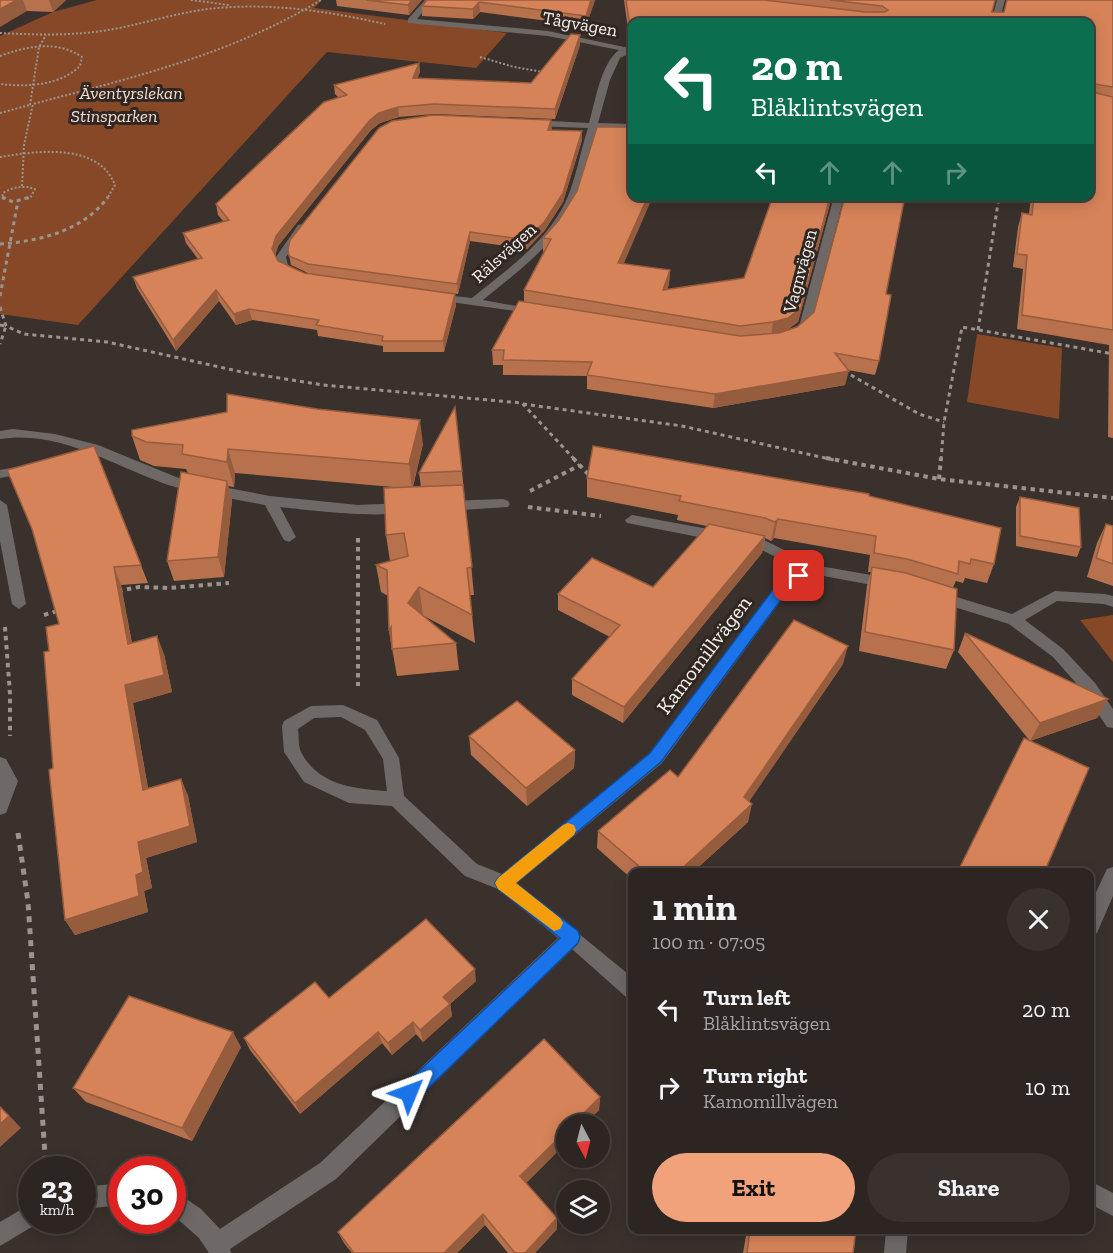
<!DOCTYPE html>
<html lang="en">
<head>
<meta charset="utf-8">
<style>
	:root { --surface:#2c2521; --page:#38312e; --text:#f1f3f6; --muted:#a6a5a5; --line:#48423f; --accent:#f1a27b }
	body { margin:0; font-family:"Zilla Slab",serif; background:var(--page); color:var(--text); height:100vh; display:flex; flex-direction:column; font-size:22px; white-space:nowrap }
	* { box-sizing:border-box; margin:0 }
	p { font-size:20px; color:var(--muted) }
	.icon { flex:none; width:33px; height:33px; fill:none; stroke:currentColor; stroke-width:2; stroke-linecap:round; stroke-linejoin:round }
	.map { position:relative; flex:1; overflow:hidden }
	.sheet { position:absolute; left:628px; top:868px; width:466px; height:366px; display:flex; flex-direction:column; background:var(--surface); border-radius:12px; box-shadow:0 3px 15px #0003,0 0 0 2px var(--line) }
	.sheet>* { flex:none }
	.guide { position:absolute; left:628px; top:18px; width:466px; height:183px; border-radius:12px; box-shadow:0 3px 15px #0003,0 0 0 2px var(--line); background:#0b6e4f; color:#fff; overflow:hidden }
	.needle { width:39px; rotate:173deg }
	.fabs { position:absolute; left:556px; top:1114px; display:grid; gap:12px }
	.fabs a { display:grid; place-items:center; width:54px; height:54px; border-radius:50%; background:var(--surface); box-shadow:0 3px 15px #0003,0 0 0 2px var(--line); font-size:30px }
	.speed { position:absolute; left:18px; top:1156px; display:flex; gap:12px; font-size:30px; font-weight:700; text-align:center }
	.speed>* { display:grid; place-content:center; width:78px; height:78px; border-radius:50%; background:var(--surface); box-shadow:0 3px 15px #0003,0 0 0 2px var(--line); line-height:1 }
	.speed small { font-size:15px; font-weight:400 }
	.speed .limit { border:9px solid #d22; background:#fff; color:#111 }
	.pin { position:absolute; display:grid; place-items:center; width:51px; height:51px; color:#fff; margin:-26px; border-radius:12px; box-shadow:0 3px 9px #0006 }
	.me { position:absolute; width:66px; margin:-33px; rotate:46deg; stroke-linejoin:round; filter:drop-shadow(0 0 4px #0008) }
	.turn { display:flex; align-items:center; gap:21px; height:126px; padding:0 24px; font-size:27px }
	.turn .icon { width:78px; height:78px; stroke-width:2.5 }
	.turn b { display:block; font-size:42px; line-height:51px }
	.lanes { display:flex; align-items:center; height:57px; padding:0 24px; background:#0003; justify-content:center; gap:30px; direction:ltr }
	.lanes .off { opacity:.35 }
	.round { display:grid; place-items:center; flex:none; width:63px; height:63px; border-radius:32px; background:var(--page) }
	.head { display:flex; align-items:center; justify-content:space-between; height:102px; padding:0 24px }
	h1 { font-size:36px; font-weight:800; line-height:45px }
	.primary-button { display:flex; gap:12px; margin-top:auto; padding:12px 24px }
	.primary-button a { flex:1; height:69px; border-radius:36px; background:var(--accent); color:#111; font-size:24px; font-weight:800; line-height:69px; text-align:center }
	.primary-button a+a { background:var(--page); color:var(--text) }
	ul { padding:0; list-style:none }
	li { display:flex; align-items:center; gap:18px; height:78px; padding:0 24px }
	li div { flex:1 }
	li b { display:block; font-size:22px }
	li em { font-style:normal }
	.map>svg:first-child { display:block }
	.green { fill:#874828 }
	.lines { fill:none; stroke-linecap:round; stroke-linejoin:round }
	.path-far3 { stroke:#9a938f; stroke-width:2; stroke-dasharray:2 2; stroke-linecap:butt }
	.path-far2 { stroke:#9a938f; stroke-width:3; stroke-dasharray:4 4; stroke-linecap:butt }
	.path-far1 { stroke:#9a938f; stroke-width:4; stroke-dasharray:4.5 4.5; stroke-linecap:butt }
	.path { stroke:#9a938f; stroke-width:5; stroke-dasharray:6 6; stroke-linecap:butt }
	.minor { fill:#6e6967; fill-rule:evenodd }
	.wall { fill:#b8714d }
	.shaded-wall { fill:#965c3e }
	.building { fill:#d68359; stroke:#965c3e; stroke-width:1.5 }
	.route { fill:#1a73e8; stroke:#114b97; stroke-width:1.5 }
	.slow { fill:#f59e0b }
	.labels { text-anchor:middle; stroke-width:6; stroke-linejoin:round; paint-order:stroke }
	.far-street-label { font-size:18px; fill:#f8f2ef; stroke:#302722 }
	.far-park-label { font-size:18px; font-style:italic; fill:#f4ddd2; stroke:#302722 }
	.street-label { font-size:21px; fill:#f8f2ef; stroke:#302722 }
</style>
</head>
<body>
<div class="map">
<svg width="1113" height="1253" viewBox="0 0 1113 1253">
	<rect width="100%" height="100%" fill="#3a312c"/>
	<!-- green -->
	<g class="green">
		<polygon points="97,0 322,0 314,8 507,33 476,68 327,52 78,325 0,314 0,36 53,12"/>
		<polygon points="977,334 1062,348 1059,419 967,402"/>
		<polygon points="1113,615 1113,662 1080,620"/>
	</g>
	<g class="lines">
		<!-- path-far3 -->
		<g class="path-far3">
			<polyline points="191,0 229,5"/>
			<path d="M0,33C38,35 77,36 114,29C146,23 176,13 208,9C268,2 327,11 385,24"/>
			<path d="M0,56C27,46 57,40 82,57L80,66C59,86 27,87 0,84"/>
			<polyline points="480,57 514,67 543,72"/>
			<polyline points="30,105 39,47 46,35"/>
			<polyline points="0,113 30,105"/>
			<path d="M0,157C37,151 98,142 115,185L107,199"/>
			<path d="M22,186L24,145L33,104C134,77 230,55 321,0"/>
			<path d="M4,199L2,198L3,193C13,187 23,185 35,189L30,198L26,199"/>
			<polyline points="999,199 999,196"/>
		</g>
		<!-- path-far2 -->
		<g class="path-far2">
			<polyline points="2,197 13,202 30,197"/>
			<path d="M0,244C40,241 83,231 108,197"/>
			<polyline points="0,296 18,201"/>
			<polyline points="0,307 6,326 24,334 107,342 242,372 323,385 522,403 575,460"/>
			<polyline points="0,325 6,326 0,344"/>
			<polyline points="978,330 999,197"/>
			<polyline points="844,371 919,414 944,422"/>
			<polyline points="523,404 682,426 834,460"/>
			<polyline points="941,460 944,422 962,327 1113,354"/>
		</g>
		<!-- path-far1 -->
		<g class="path-far1">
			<polyline points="573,458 590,476"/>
			<polyline points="826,458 939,479 1113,498"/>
			<polyline points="939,479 941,458"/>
			<polyline points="530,491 580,465"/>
			<polyline points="528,507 601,516"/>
			<polyline points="358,538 358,686"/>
			<polyline points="118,591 139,587 170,588 229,583"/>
			<polyline points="44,615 60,610"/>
			<polyline points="5,627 10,694 10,736"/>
		</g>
		<!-- path -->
		<polyline class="path" points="18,833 28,902 46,1170"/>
		<!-- minor -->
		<g class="minor">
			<path d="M425,0H433L417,19L548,31L629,48L633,47V52L620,58L610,80L598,123L633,124V130L597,128C590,153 585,181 575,204C555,245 517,272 483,300L538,310V314L436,300L430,297L436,294L472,298C505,271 545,244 565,203C576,180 580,152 588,128L532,126L528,123L532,120L589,123C596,100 600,65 619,50L548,36L408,23V19Z"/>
			<polygon points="997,0 1005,0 999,22 991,22"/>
			<polygon points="834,196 844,196 811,324 800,336 792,336 790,334 800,323"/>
			<polygon points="302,224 307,227 286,257 288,265 301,275 296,278 279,268 276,257 298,225"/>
			<path d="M13,429L55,434L98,445L181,479L270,496L358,505L403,503L410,508C398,522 301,509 280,507L296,537L289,542L284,540L265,505C235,499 204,495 175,487C117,469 63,429 0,439V431Z"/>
			<polygon points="27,465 32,466 34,469 32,472 0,478 0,470"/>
			<polygon points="503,499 508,501 510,504 508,507 445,511 438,506 445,501"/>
			<polygon points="0,500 7,505 26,604 19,609 12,604 0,541"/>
			<polygon points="632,515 719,531 726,536 719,541 627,523 625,520"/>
			<path d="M745,536L766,541L814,565L888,578L895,583L888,588L813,574L791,587L662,763L517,883L633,978V999L626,997L572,949L336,1179L230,1249L231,1253H209L199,1238L172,1214V1189L201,1209L220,1229L320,1163L558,938L498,889L465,876L392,806L349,803L304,782L284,752L282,726L284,721L311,706L343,705L377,720L399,758L404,796L477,864L502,874L650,753L781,579L799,569L758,548L740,544L738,541ZM341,717L365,730L383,759L387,791C354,789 318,785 301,752C298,746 299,736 298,729L314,718Z"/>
			<polygon points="937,591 1012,614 1055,591 1105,594 1113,596 1113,607 1104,604 1057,601 1025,620 1063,649 1095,683 1113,709 1113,728 1107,727 1083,691 1053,657 1009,624 932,600 930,596"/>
			<polygon points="0,757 6,759 18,781 6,813 0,815"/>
			<polygon points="1113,867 1113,896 1097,933 1090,935 1090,905 1107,869"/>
			<polygon points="1090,1181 1113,1193 1113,1216 1090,1204"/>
			<polygon points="122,1183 122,1205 82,1209 82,1187"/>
			<polygon points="32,1203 32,1221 40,1222 0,1246 0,1222"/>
			<polygon points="886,1230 908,1230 906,1253 884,1253"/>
		</g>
	</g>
	<!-- wall -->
	<g class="wall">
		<polygon points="0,0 66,0 53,12 27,11"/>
		<polygon points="336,0 422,0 409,15 337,6"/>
		<polygon points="427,0 595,0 586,26 480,12 473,19 422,16 422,6"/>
		<polygon points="624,0 995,0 992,12 1003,12 1113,0 1113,438 1108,437 1109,345 1017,329 1023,269 1013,267 1018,227 1022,213 1029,214 1031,196 1090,196 1090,22 633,22 633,67 631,55 632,46 630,45"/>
		<polygon points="580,45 555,119 435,114 399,117 380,123 371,130 278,246 275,256 278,261 304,273 455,294 456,305 444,352 383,352 383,346 318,336 317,330 252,320 236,325 219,301 176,351 137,288 133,277 198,259 186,243 183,233 224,222 218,215 216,204 339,98 335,94 334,85 419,63 420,72 417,78 531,83"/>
		<polygon points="552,129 551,131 582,131 582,140 563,202 545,230 527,249 470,241 458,294 310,274 291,265 288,250"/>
		<polygon points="773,196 832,196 798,322 787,330 886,294 879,361 875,375 848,370 845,385 713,408 587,389 587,376 503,375 503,365 493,365 492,350 524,301 524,290 544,252 543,251 543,238 559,220 623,264 670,270 669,284 667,290 744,278"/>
		<polygon points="132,436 423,444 413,487 421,487 419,473 462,471 474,595 470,595 475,643 422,615 456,643 459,670 397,676 389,631 388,596 381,592 376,565 390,561 386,535 404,488 235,473 234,487 228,486 232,500 224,577 174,581 167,561 188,473 186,469 154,466 140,460"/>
		<polygon points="94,446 148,583 121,585 132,643 164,654 172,692 133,703 148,788 181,779 188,796 197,842 146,858 152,888 144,891 148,912 75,935 65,920 53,768 49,651 59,624"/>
		<polygon points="587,478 869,496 994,564 987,583 965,578 963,583 956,581 953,587 954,650 946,669 859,651 867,586 871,572 868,572 870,555 774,538 771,541 765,538 762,553 623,723 572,695 572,679 610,637 558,610 558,594 653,587 707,526 677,520 678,515 587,497"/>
		<polygon points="1020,497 1081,547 1077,557 1016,546 1016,507"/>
		<polygon points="1106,524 1113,526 1113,586 1087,577 1097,543"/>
		<polygon points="965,633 1108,699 1097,718 1030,741 958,652"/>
		<polygon points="843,664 749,801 748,822 692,873 633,873 633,880 597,848 598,831"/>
		<polygon points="469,736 575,750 574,768 527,806 471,755"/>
		<polygon points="476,981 450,1004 452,1016 423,1042 416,1034 392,1055 382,1043 300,1114 250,1050 244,1038 329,998"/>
		<polygon points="544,1039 600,1097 599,1110 584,1125 567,1125 567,1142 526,1183 557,1218 557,1229 535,1253 508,1253 485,1225 457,1253 352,1253 344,1243 338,1232"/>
		<polygon points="241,1047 192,1141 86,1102 73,1088"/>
		<polygon points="747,1230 856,1230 853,1253 743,1253"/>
	</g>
	<!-- shaded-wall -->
	<g class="shaded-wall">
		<polygon points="17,0 23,0 27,11 0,27 0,9"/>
		<polygon points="49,0 66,0 53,12"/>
		<polygon points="412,0 422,0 409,15 408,5"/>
		<polygon points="591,0 595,0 586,26 586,16"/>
		<polygon points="479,2 480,12 473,19 473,9"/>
		<polygon points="580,35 580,45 555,119 555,109"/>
		<polygon points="419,63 420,72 414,87 413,78"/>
		<polygon points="398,107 399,117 380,123 371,130 278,246 274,259 272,249 276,236 370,120 379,113"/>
		<polygon points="551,120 552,129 548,139 548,130"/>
		<polygon points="582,131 582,140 563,202 545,230 527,249 527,240"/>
		<polygon points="648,196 653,196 618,277 618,263"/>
		<polygon points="830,196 832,196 798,322 785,332 771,337 773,322"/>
		<polygon points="470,232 470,241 458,294 457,284"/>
		<polygon points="670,270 669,284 662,304 663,290"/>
		<polygon points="216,290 219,301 176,351 173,340"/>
		<polygon points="455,294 456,305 444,352 443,341"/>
		<polygon points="249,309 252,320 236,325 234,314"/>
		<polygon points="849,371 845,385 713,408 715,394"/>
		<polygon points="420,420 423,444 412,488 409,464"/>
		<polygon points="228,449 235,473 234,487 227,462"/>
		<polygon points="227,481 232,500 224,577 218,557"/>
		<polygon points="778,519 774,538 771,541 775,522"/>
		<polygon points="765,536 762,553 623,723 624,707"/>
		<polygon points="114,567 121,585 135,662 128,644"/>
		<polygon points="419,587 423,615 412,631 408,603"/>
		<polygon points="391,627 392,649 393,658 389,631"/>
		<polygon points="157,636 164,654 172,692 133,703 151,806 143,790 125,685"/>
		<polygon points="848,646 843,664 740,815 744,797"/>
		<polygon points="1108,699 1097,718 1030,741 1040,723"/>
		<polygon points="575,750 574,768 527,806 526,788"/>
		<polygon points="181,779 188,796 197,842 146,858 152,888 144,891 148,912 75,935 65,920 136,875 138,842"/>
		<polygon points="752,804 748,822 692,873 677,873"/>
		<polygon points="475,969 476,981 450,1004 452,1016 423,1042 420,1030 443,997"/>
		<polygon points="413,1022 416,1034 392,1055 388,1043"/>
		<polygon points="233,1032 241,1047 192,1141 182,1128"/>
		<polygon points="378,1032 382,1043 300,1114 295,1103"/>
		<polygon points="600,1097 599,1110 584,1125 572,1125"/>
		<polygon points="0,1106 21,1128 0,1147"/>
		<polygon points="567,1130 567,1142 521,1188 520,1176"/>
		<polygon points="483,1214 485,1225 457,1253 444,1253"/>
		<polygon points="557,1218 557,1229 535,1253 525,1253"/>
	</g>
	<!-- building -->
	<g class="building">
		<polygon points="0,0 17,0 0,9"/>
		<polygon points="366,0 412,0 408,5"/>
		<polygon points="427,0 591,0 586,16 479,2 473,9 422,6"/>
		<polygon points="626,0 764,0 865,12 885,12 888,10 882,6 830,0 995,0 992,12 1004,12 1007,0 1113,0 1113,87 1095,84 1092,92 1113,97 1113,330 1022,315 1027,255 1017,254 1022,213 1032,215 1034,196 1090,196 1090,22 633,22 633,34 631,33"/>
		<polygon points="571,34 580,35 555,109 434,104 398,107 379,113 370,120 276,236 272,249 278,261 304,273 455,294 443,341 382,341 383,336 316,325 319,320 249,309 234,314 216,290 173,340 133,277 202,258 183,233 229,220 216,204 324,102 347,95 334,85 419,63 413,78 531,83"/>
		<polygon points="434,115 551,120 548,130 582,131 563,193 545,221 527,240 470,232 457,284 308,264 289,256 288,250 290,240 379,128 392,121"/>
		<polygon points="597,127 633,127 633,196 648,196 618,263 670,270 663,290 744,278 773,196 830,196 801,308 788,318 773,322 740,326 524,290 551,239 543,238 559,220 577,191"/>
		<polygon points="845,196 905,196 886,294 891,295 879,361 835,353 849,371 715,394 587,375 592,362 503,360 504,350 492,350 519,301 740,336 779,333 797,327 814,312"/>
		<polygon points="227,394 317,409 420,420 409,464 228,449 227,462 182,454 183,445 146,442 132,436 132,430 227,412"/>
		<polygon points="455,407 462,471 419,473"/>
		<polygon points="94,446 141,565 114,567 128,644 157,636 164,675 125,685 143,790 181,779 190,826 138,842 143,872 136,875 139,896 65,920 49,770 53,768 44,652 49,651 46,627 59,624 32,529 7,470"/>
		<polygon points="593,446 869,494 869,496 1001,528 994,564 971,559 970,564 959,561 958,574 907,559 874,553 876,536 778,519 775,522 765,518 679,501 681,496 587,478"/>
		<polygon points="181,472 227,481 218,557 167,561"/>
		<polygon points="463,485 472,567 467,568 472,615 419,587 408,603 456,643 392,649 391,627 389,631 387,570 376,565 408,556 404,533 386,535 384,488"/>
		<polygon points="1020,497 1079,508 1081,547 1020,536"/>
		<polygon points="709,524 765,536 624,707 572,679 620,625 558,594 592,558 653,587"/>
		<polygon points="1106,524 1113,526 1113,564 1096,558"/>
		<polygon points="872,567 906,573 957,589 954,650 865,632"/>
		<polygon points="794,620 848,646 744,797 752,804 677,873 647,873 598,831 670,770 678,777"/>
		<polygon points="965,633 1108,699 1040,723"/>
		<polygon points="517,701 575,750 526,788 469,736"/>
		<polygon points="1024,738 1089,768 1044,873 957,873"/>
		<polygon points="426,919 475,969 443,997 450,1004 420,1030 413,1022 388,1043 378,1032 295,1103 244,1038 315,982 329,998"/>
		<polygon points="129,996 233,1032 182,1128 73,1088"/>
		<polygon points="544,1039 600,1097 572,1125 567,1125 567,1130 520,1176 557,1218 525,1253 515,1253 483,1214 444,1253 354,1253 338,1232"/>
		<polygon points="0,1107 9,1116 0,1124"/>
		<polygon points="750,1230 856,1230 853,1253 747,1253"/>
	</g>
	<!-- route -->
	<polygon class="route" points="799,571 805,576 791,586 661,762 516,883 578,931 580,937 578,943 416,1100 409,1102 403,1100 400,1093 403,1086 560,938 498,889 495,883 498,878 650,753 781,579"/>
	<!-- slow -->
	<polygon class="slow" points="568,823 574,825 576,830 574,835 516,883 560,918 563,923 560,929 554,931 498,889 495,883 498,878 563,825"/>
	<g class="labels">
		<!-- far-street labels -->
		<g class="far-street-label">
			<text transform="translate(580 24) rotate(10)" y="6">Tågvägen</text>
			<text transform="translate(504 253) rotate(-42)" y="6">Rälsvägen</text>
			<text transform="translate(800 271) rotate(-75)" y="6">Vagnvägen</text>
		</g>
		<!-- far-park labels -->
		<g class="far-park-label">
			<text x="131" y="99">Äventyrslekan</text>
			<text x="114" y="122">Stinsparken</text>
		</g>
		<!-- street labels -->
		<g class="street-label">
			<text transform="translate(704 655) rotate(-53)" y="7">Kamomillvägen</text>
		</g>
	</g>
</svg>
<div class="fabs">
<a><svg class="needle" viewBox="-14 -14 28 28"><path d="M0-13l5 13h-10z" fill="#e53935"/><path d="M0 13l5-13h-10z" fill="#a6a5a5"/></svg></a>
<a><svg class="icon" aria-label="layers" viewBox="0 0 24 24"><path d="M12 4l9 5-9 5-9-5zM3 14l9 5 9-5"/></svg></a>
</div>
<div class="speed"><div>23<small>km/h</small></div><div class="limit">30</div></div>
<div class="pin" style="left:799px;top:576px;background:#d93025"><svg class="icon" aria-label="arrive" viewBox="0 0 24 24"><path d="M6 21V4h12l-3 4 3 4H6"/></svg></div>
<svg class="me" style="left:409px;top:1093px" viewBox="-20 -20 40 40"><path d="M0-17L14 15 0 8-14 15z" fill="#1a73e8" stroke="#fff" stroke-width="4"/></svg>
<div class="guide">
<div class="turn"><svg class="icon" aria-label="left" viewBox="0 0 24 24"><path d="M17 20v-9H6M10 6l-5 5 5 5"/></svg><div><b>20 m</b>Blåklintsvägen</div></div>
<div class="lanes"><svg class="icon" aria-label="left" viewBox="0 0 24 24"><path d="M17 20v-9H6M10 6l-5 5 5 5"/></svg><svg class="icon off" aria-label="ahead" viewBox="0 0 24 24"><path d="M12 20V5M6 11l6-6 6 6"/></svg><svg class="icon off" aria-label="ahead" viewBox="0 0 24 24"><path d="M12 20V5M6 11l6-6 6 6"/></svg><svg class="icon off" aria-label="right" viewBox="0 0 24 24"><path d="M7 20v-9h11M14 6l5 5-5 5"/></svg></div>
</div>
<section class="sheet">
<div class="head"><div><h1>1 min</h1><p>100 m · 07:05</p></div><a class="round"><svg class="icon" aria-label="close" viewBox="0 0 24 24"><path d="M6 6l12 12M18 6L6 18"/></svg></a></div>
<ul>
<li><svg class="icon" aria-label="left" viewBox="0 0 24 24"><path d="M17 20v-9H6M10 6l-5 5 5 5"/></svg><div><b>Turn left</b><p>Blåklintsvägen</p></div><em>20 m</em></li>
<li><svg class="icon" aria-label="right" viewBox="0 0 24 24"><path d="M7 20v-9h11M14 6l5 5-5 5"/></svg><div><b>Turn right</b><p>Kamomillvägen</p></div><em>10 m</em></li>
</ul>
<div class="primary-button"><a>Exit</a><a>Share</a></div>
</section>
</div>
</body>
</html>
